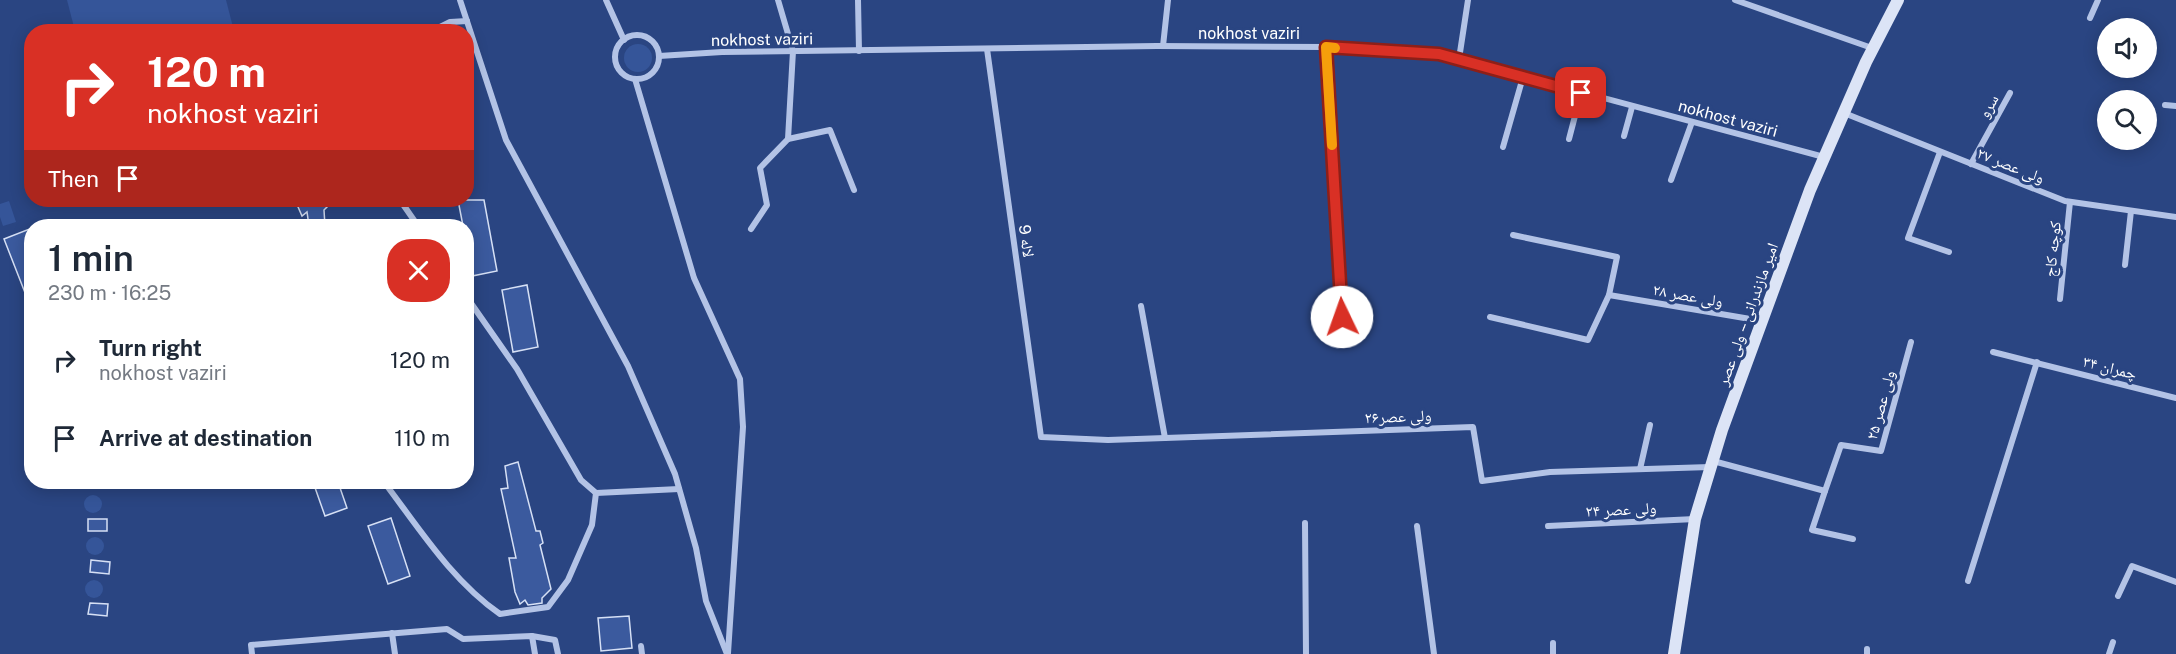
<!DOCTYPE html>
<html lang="en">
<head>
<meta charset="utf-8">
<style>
	:root { --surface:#fff; --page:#f2f2f3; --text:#1f2937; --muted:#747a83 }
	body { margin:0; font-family:"Public Sans","Noto Naskh Arabic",sans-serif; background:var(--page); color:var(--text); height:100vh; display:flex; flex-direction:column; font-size:22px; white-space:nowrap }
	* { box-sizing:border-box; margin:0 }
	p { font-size:20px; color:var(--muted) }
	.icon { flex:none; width:33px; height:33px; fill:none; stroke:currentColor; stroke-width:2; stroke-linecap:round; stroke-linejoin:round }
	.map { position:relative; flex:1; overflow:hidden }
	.drawer { position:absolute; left:24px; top:219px; width:450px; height:270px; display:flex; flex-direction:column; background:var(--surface); border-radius:24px; box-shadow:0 3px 15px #0003 }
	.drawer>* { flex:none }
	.banner { position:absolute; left:24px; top:24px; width:450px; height:183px; border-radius:24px; box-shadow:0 3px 15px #0003; background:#d93025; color:#fff; overflow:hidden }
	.tools { position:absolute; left:2097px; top:18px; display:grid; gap:12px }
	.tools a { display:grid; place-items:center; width:60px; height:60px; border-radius:50%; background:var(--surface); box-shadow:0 3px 15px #0003; font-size:30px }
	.pin { position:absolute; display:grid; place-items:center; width:51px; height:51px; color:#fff; margin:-26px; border-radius:12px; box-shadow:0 3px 9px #0006 }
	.me { position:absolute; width:66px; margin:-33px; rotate:357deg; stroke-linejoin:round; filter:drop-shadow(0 0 4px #0008) }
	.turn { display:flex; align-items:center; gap:21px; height:126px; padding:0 24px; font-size:27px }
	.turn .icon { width:78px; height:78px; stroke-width:2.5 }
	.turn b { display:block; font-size:42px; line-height:51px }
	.then { display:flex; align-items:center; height:57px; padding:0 24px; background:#0003; gap:12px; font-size:22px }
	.round { display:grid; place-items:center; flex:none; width:63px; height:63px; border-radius:24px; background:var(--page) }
	.summary { display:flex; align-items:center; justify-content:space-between; height:102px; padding:0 24px }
	h1 { font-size:36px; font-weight:600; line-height:45px }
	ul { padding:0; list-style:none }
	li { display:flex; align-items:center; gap:18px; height:78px; padding:0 24px }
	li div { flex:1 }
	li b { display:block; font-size:22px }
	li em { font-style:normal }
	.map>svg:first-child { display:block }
	.green { fill:#355599 }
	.building { fill:#3b5a9e; stroke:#d6e0f5; stroke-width:1.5 }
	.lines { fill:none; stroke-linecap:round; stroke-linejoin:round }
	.minor { stroke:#b3c3e6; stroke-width:6 }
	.secondary { stroke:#dce4f6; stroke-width:12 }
	.route-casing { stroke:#8d1f18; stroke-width:15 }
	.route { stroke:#d93025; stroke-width:10 }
	.slow { stroke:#f59e0b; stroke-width:10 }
	.labels { text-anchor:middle; stroke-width:6; stroke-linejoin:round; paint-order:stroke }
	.street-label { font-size:16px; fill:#fff; stroke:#2a4582 }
</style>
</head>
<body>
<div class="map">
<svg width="2176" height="654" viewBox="0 0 2176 654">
	<rect width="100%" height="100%" fill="#2a4582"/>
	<!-- green -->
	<g class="green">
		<polygon points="67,0 226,0 234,31 75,31"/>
		<circle cx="638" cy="58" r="14"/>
		<polygon points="9,201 16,222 3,226 0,217 0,204"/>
		<circle cx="93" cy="504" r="9"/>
		<circle cx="95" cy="546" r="9"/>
		<circle cx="94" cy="589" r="9"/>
	</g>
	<!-- building -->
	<g class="building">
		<polygon points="295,200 334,200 324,210 325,226 309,226 307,212 302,216"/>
		<polygon points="458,200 484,200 497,271 472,276 466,246 466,226 463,226"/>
		<polygon points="32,228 32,308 31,308 4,239"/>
		<polygon points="527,285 538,347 513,352 502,290"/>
		<polygon points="518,462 536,531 540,531 543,543 540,545 551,589 542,598 542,603 528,605 525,600 520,604 515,592 509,558 516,558 501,489 508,488 505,466"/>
		<polygon points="313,482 338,482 347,508 325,516"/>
		<polygon points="391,518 410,576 388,584 368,526"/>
		<rect x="88" y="519" width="19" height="12"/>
		<polygon points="91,560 110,562 109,574 90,572"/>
		<polygon points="90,603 108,604 107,616 88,614"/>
		<polygon points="629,616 632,648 601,651 598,618"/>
	</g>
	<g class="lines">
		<!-- minor -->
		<g class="minor">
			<polyline points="460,0 506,140 628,366 675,474 696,548 706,601 727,654"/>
			<polyline points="606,0 624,40"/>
			<polyline points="858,0 859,51"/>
			<polyline points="1735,0 1872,48"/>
			<polyline points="2090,18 2098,0"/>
			<polyline points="430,32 450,22 467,21"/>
			<circle cx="637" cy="57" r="22"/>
			<polyline points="1163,46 1168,0"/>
			<polyline points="1326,47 1342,317"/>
			<polyline points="987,49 1041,437 1108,440 1473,427 1482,481 1550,472 1710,467"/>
			<polyline points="659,56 722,52 1157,46 1326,47 1439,54 1824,157"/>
			<polyline points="1459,59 1468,0"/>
			<polyline points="635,79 694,278 740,379 743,427 728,653"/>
			<polyline points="2165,105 2176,106"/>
			<polyline points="1844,113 2065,201 2176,217"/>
			<polyline points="1624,136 1632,107"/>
			<polyline points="788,139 830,130 854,190"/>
			<polyline points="1569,139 1581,93"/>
			<polyline points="1503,147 1523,77"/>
			<polyline points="1940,152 1908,238 1949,252"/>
			<polyline points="1971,164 2010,93"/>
			<polyline points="1671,180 1692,122"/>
			<polyline points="400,200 418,226"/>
			<polyline points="751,229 767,205 760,168 788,139 793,51 778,0"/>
			<polyline points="2125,265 2131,211"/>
			<polyline points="1609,295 1762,321"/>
			<polyline points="466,296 517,369 581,480 596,493 679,489"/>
			<polyline points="2060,299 2070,202"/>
			<polyline points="1141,306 1165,438"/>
			<polyline points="1490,317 1588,340 1609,295 1617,257 1513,235"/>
			<polyline points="1993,352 2176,398"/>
			<polyline points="1713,461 1825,491 1841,445 1881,451 1911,342"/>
			<polyline points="1640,469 1650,425"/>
			<path d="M384,482C419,528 452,581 500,614L548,607L568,580L592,525L596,493"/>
			<polyline points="1825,491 1812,530 1853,539"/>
			<polyline points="1305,523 1306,654"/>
			<polyline points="1417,526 1434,654"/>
			<polyline points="1548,526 1695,519"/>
			<polyline points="1968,581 2037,362"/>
			<polyline points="2118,596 2132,566 2176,582"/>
			<polyline points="392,633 395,654"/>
			<polyline points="532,636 535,654"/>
			<polyline points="641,646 642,654"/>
			<polyline points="1867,649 1867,654"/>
			<polyline points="252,654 251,645 447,629 463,639 532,636 555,640 558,654"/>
			<polyline points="1553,654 1553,643"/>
			<polyline points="2109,654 2113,642"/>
		</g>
		<!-- secondary -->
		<polyline class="secondary" points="1674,654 1695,519 1722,430 1810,190 1866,62 1898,0"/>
	</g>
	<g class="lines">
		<defs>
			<polyline id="route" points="1342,317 1326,47 1439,54 1581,93"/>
		</defs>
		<!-- route casing -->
		<use href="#route" class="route-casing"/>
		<!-- route -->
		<use href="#route" class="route"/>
		<!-- slow -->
		<polyline class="slow" points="1332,145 1326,47 1335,48"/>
	</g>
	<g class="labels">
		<!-- street labels -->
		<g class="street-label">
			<text x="1249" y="39">nokhost vaziri</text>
			<text transform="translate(762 39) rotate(-1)" y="6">nokhost vaziri</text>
			<text transform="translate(1988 106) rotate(-61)" y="6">سرو</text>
			<text transform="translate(1728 118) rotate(15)" y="6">nokhost vaziri</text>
			<text transform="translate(2011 165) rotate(22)" y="6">ولی عصر ۲۷</text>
			<text transform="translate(1027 241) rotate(82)" y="6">لاله 9</text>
			<text transform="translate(2052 249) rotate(-84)" y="6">کوچه کاج</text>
			<text transform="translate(1688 295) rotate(10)" y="6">ولی عصر ۲۸</text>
			<text transform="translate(1747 314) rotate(-70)" y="6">امیر مازندرانی -- ولی عصر</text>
			<text transform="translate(2110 367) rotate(14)" y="6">چمران ۳۴</text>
			<text transform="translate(1880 405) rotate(-75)" y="6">ولی عصر ۲۵</text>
			<text transform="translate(1398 416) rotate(-2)" y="6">ولی عصر۲۶</text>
			<text transform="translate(1621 509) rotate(-3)" y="6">ولی عصر ۲۴</text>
		</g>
	</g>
</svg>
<div class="tools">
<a><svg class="icon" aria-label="sound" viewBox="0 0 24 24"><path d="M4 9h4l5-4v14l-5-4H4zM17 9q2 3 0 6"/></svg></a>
<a><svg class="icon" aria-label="search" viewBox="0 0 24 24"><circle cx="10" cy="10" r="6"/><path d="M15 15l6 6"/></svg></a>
</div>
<div class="pin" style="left:1581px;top:93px;background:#d93025"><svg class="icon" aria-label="arrive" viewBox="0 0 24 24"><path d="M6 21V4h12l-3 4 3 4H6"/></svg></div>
<svg class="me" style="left:1342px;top:317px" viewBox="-20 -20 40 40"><circle r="19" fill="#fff"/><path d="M0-13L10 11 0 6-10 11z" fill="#d93025"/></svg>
<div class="banner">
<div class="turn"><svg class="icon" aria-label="right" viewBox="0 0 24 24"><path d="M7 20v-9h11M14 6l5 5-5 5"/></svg><div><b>120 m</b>nokhost vaziri</div></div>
<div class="then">Then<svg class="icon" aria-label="arrive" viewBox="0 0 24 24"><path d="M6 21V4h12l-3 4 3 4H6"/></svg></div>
</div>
<section class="drawer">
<div class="summary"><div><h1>1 min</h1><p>230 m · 16:25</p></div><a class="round" style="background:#d93025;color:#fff"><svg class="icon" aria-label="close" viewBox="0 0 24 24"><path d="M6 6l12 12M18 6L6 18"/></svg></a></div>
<ul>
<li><svg class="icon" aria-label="right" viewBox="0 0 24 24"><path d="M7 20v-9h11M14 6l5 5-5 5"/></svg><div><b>Turn right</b><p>nokhost vaziri</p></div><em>120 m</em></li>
<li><svg class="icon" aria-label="arrive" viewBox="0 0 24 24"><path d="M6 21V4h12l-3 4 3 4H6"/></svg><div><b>Arrive at destination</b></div><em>110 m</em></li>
</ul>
</section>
</div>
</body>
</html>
